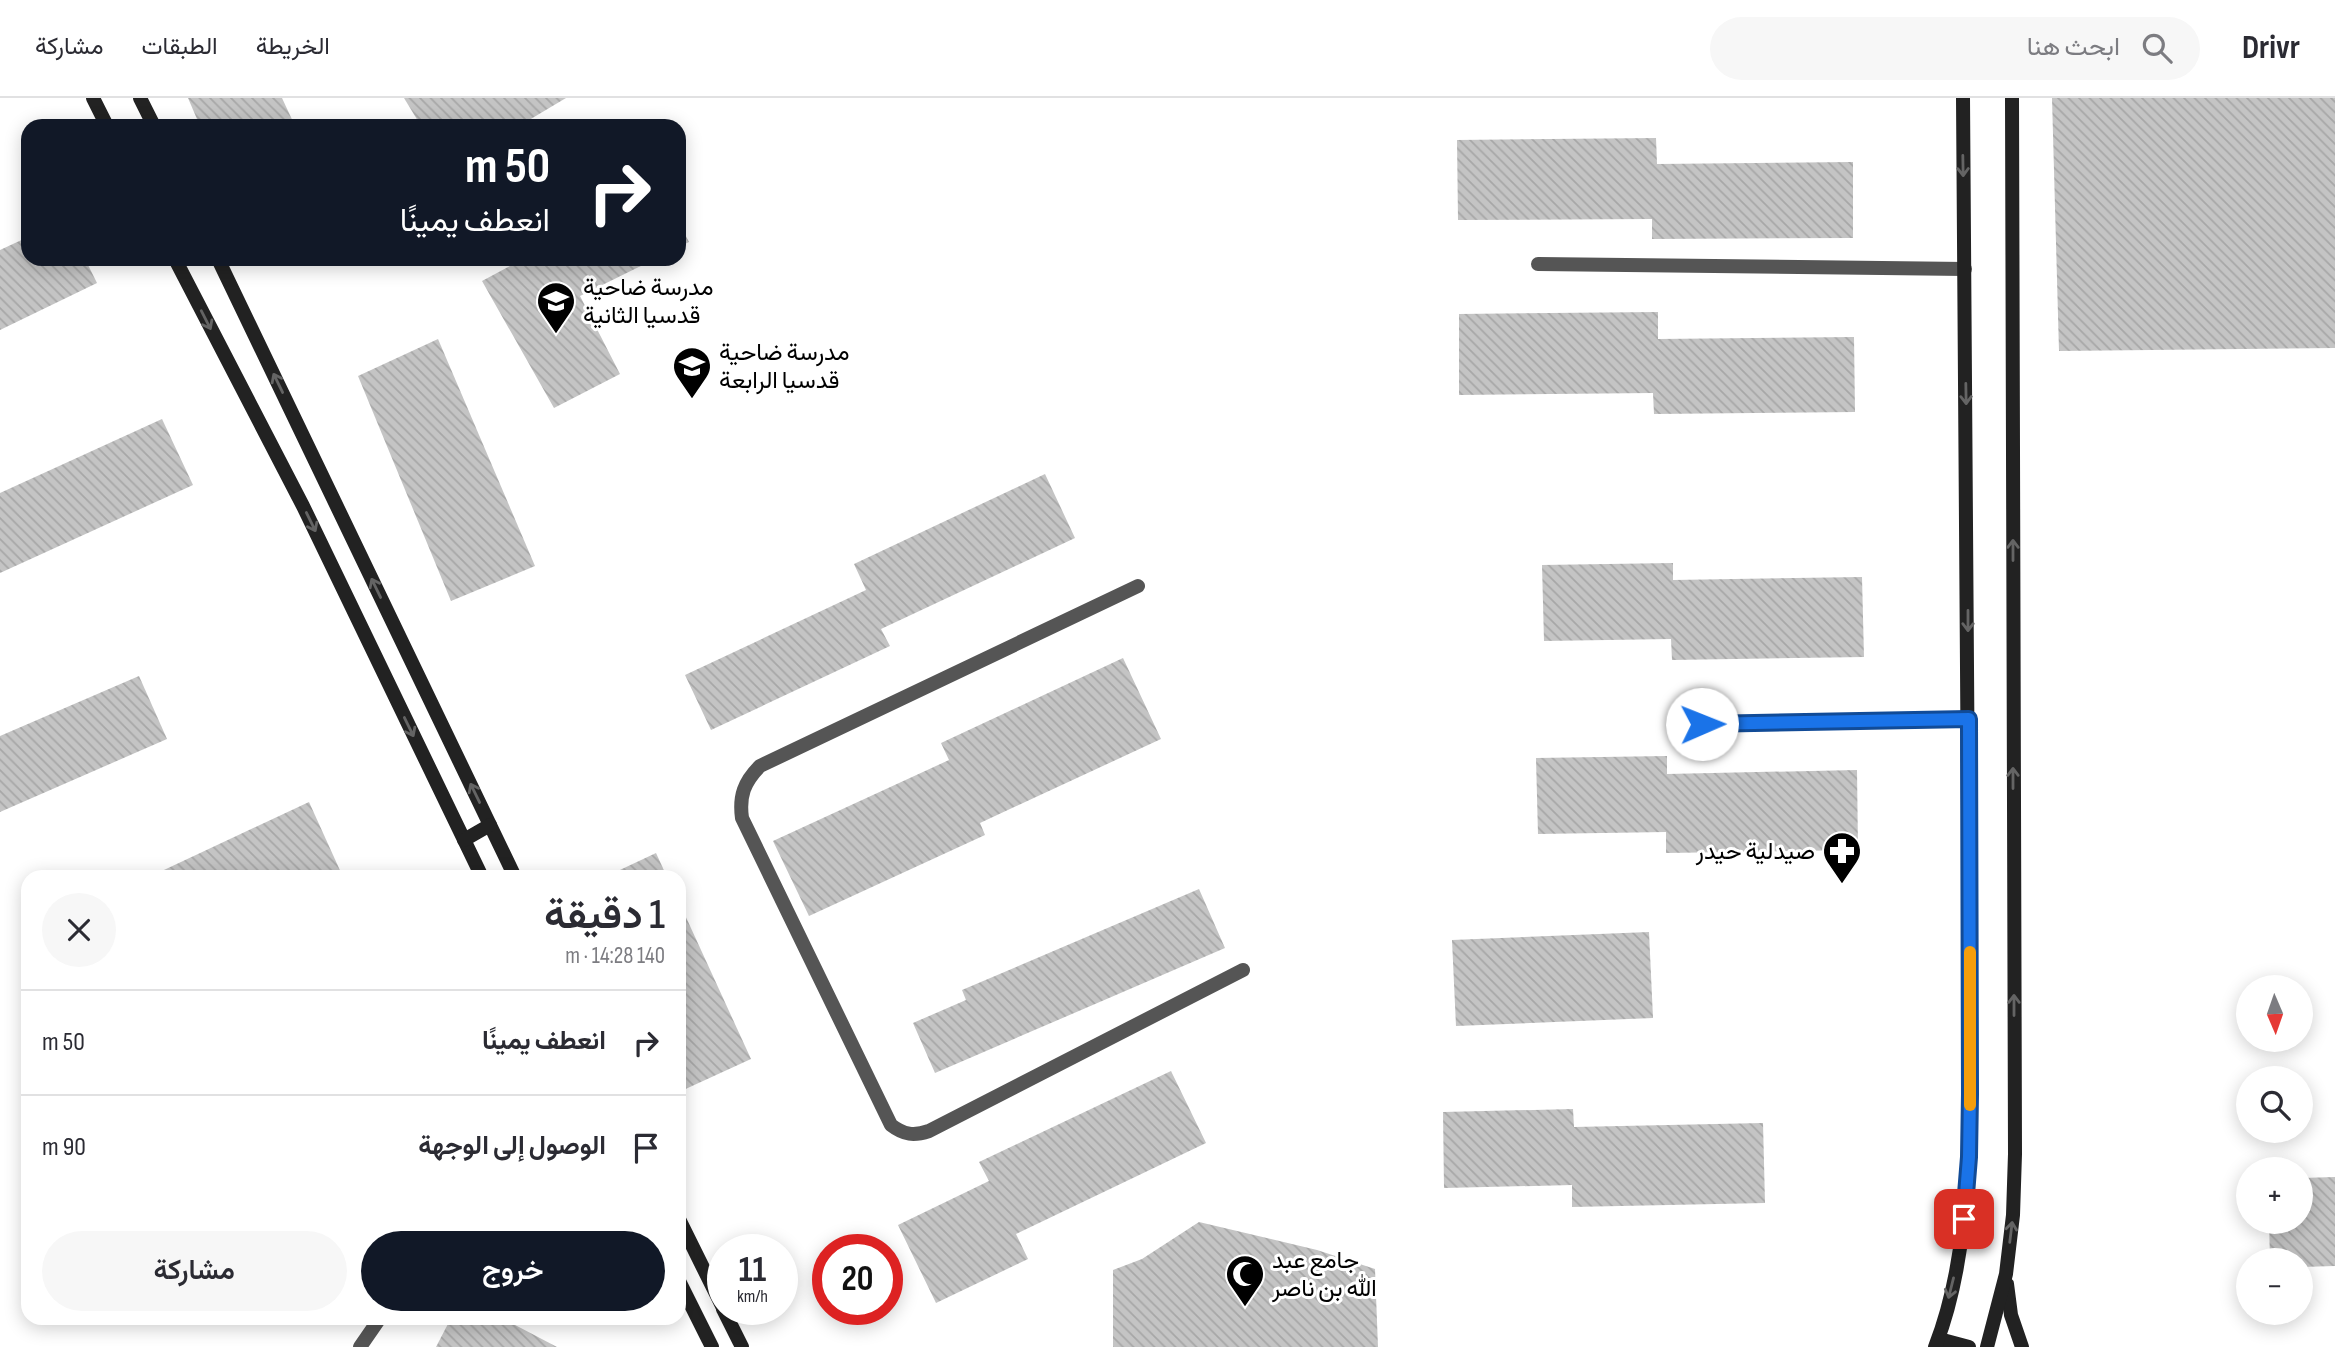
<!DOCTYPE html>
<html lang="ar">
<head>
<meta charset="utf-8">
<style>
	:root { --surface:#fff; --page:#f7f7f7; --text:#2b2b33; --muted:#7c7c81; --line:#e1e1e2; --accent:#111827 }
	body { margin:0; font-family:"Sofia Sans Condensed",Vazirmatn,sans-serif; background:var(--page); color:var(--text); direction:rtl; height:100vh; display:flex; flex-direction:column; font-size:26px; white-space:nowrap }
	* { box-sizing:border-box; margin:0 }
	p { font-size:23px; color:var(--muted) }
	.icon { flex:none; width:38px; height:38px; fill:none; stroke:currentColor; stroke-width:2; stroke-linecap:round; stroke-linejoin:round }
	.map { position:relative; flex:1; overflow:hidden; direction:ltr }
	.details { position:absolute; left:21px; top:772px; width:665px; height:455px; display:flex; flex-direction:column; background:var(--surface); border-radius:21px; box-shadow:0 4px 18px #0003; direction:rtl }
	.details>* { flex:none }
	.guide { position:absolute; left:21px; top:21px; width:665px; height:147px; border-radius:21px; box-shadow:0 4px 18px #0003; direction:rtl; background:#111827; color:#fff; overflow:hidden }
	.needle { width:46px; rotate:178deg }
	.buttons { position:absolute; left:2236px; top:877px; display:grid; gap:14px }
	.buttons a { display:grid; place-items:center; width:77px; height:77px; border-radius:50%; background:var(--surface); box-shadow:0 4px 18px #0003; font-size:35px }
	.speed { position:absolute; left:707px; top:1136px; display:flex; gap:14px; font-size:35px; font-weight:700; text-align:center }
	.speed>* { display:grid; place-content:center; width:91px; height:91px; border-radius:50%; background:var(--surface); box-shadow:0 4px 18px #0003; line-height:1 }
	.speed small { font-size:18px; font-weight:400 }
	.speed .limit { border:10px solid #d22; background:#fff; color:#111 }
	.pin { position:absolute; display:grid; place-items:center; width:60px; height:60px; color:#fff; margin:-30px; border-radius:14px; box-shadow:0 4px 10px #0006 }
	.me { position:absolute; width:77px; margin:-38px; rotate:89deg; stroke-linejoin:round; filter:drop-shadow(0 0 5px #0008) }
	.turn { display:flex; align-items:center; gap:24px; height:147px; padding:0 21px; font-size:32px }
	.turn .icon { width:91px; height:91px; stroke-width:2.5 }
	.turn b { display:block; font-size:49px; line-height:60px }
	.round { display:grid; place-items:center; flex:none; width:74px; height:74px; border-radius:37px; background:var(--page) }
	.headline { display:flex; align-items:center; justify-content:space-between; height:119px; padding:0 21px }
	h1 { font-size:42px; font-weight:600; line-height:52px }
	.cta { display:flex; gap:14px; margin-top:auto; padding:14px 21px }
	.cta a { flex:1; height:80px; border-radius:42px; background:var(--accent); color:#fff; font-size:28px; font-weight:600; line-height:80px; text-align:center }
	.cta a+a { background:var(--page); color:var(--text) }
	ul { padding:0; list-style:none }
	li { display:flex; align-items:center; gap:21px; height:105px; padding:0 21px; border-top:2px solid var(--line) }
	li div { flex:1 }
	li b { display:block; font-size:26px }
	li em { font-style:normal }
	header { display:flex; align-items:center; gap:42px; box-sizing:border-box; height:98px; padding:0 35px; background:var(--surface); border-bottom:2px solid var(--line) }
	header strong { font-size:33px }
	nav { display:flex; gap:38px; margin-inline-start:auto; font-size:24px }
	.search { width:490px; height:63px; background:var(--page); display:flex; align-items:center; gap:18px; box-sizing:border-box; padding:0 24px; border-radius:38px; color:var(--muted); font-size:26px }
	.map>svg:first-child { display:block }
	.building { fill:url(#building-back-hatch) }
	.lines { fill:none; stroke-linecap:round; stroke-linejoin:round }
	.lane { stroke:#555; stroke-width:14 }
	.secondary { stroke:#222; stroke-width:14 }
	.oneway { stroke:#646464 }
	.route-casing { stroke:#114b97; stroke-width:18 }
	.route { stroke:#1a73e8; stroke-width:12 }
	.slow { stroke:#f59e0b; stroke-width:12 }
	.labels { text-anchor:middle; stroke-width:6; stroke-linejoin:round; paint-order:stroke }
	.poi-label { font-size:24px; fill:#000; stroke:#fff; text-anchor:start }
</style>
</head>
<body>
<header>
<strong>Drivr</strong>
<div class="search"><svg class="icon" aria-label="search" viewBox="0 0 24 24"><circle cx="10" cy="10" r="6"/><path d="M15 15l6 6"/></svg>ابحث هنا</div>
<nav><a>الخريطة</a><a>الطبقات</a><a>مشاركة</a></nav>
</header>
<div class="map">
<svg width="2335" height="1249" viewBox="0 0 2335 1249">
	<defs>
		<pattern id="building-back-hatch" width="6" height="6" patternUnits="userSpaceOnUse" patternTransform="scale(1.75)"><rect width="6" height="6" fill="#c4c4c4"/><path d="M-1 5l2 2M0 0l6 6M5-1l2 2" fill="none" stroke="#a7a7a7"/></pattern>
	</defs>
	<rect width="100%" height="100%" fill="#fff"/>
	<!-- building -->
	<g class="building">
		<polygon points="188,0 282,0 295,28 200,28"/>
		<polygon points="404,0 566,0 519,28 421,28"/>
		<polygon points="2052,0 2335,0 2335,250 2059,253"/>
		<polygon points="1656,40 1657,66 1853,64 1853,140 1652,141 1652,121 1458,122 1457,42"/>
		<polygon points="679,125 689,144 679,149"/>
		<polygon points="28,139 28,161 85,161 97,185 0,232 0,152"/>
		<polygon points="523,161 655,161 580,198 620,276 554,310 482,183"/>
		<polygon points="1658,214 1658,241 1854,239 1855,314 1654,316 1653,295 1459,297 1459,216"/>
		<polygon points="438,241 535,468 451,503 358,278"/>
		<polygon points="162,321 193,387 0,475 0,395"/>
		<polygon points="1045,376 1075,440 881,531 890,548 711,632 685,577 866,492 854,466"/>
		<polygon points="1673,465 1673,482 1862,479 1864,559 1672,562 1671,541 1544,543 1542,467"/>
		<polygon points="1123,560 1161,641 980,725 985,737 809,818 773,743 949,662 941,645"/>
		<polygon points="139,578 167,641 0,714 0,638"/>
		<polygon points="1667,658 1667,676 1857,672 1858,752 1666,755 1666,734 1538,736 1536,660"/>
		<polygon points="309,704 343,779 149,779"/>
		<polygon points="656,755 667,779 605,779"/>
		<polygon points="1199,791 1225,850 935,975 913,925 966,902 962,892"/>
		<polygon points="679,804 751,961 679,994"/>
		<polygon points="1649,834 1653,920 1456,928 1452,842"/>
		<polygon points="1171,973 1206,1045 1016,1136 1028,1161 936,1205 898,1127 989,1083 979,1064"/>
		<polygon points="1573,1011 1574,1029 1763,1025 1765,1105 1572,1109 1572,1087 1444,1090 1443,1014"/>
		<polygon points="2335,1079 2335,1168 2301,1169 2301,1162 2270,1162 2269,1124 2301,1124 2301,1080"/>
		<polygon points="1199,1124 1317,1152 1375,1171 1378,1249 1113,1249 1113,1172 1142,1161"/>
		<polygon points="451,1220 502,1220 557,1249 436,1249"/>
	</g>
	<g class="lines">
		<!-- lane -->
		<g class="lane">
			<polyline points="1538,166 1965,171"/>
			<path d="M1138,488L760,668C744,684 739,698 742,720L891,1027C904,1037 914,1038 929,1033L1243,872"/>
			<polyline points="1702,627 1969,621"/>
			<polyline points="360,1249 380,1220"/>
		</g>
		<!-- secondary -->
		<g class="secondary">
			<polyline points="93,0 107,28"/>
			<polyline points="140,0 154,28"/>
			<polyline points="175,161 303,408 482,779"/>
			<polyline points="218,161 515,779"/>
			<polyline points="464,742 490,727"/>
			<polyline points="679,1121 723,1210"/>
			<polyline points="679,1183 712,1249"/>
			<polyline points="2007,1186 2011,1217 2022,1249"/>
			<polyline points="723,1211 742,1249"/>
			<polyline points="1939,1241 1969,1249"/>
			<path d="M1935,1249C1966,1170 1968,1079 1970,996L1963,0"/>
			<polyline points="1987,1249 2006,1176 2013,1117 2015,1056 2012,0"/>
		</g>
	</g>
	<!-- one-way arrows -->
	<defs><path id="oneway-shaft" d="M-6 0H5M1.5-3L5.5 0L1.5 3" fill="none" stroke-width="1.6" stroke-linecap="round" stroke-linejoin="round" transform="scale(1.75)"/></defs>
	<g class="oneway">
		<use href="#oneway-shaft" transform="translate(1963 68) rotate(89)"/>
		<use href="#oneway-shaft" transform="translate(206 222) rotate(63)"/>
		<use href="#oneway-shaft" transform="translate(278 285) rotate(-116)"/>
		<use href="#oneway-shaft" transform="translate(1966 296) rotate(89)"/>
		<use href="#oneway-shaft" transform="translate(311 424) rotate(64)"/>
		<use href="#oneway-shaft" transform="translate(2013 452) rotate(-90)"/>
		<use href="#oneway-shaft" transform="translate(376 490) rotate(-116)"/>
		<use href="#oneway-shaft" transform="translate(1968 523) rotate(90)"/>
		<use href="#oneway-shaft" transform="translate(409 629) rotate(64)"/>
		<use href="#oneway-shaft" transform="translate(2013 680) rotate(-90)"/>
		<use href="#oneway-shaft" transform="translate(475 695) rotate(-116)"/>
		<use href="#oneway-shaft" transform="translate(2014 907) rotate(-90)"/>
		<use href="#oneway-shaft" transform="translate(2011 1134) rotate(-83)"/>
		<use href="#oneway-shaft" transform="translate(1951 1190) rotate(104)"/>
	</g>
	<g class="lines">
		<defs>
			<polyline id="route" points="1702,626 1969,621 1970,996 1969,1059 1964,1121"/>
		</defs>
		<!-- route casing -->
		<use href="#route" class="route-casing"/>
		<!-- route -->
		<use href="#route" class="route"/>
		<!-- slow -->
		<polyline class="slow" points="1970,854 1970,1007"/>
	</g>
	<!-- icons -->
	<defs>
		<symbol id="school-pin" viewBox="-11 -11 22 30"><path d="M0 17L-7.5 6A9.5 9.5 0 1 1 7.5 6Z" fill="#000" stroke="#fff"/><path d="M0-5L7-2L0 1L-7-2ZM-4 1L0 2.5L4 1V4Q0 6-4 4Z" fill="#fff"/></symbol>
		<symbol id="pharmacy-pin" viewBox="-11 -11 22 30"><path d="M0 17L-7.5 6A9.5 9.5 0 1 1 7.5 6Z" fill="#000" stroke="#fff"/><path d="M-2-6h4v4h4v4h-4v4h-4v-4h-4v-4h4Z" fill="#fff"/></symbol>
		<symbol id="mosque-pin" viewBox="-11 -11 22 30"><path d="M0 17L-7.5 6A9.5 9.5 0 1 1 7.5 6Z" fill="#000" stroke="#fff"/><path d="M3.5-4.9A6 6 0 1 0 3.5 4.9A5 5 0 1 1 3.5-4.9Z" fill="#fff"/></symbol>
	</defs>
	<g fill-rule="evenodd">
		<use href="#school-pin" x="534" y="181" width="44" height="60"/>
		<use href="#school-pin" x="670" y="246" width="44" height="60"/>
		<use href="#pharmacy-pin" x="1820" y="731" width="44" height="60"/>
		<use href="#mosque-pin" x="1223" y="1154" width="44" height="60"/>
	</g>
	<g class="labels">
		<!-- poi labels -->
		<g class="poi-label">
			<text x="583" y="197">مدرسة ضاحية<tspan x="583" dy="28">قدسيا الثانية</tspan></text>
			<text x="719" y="262">مدرسة ضاحية<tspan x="719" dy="28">قدسيا الرابعة</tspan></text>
			<text x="1815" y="761" text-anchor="end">صيدلية حيدر</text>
			<text x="1272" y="1170">جامع عبد<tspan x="1272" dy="28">الله بن ناصر</tspan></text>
		</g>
	</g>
</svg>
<div class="buttons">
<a><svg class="needle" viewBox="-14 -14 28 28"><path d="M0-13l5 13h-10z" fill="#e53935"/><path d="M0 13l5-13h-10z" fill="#7c7c81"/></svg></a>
<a><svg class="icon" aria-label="search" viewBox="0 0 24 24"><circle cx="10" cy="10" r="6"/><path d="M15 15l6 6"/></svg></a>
<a>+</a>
<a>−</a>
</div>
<div class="speed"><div>11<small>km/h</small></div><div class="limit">20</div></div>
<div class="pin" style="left:1964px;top:1121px;background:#d93025"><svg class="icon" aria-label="arrive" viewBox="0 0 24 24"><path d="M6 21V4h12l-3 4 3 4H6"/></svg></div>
<svg class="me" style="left:1702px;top:626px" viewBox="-20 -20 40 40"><circle r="19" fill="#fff"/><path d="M0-13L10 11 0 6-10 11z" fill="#1a73e8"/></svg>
<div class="guide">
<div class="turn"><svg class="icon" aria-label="right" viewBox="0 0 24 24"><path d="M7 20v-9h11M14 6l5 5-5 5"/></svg><div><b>50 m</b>انعطف يمينًا</div></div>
</div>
<section class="details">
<div class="headline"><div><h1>1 دقيقة</h1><p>140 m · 14:28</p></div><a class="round"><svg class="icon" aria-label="close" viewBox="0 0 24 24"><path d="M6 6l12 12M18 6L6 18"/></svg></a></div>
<ul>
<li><svg class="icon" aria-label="right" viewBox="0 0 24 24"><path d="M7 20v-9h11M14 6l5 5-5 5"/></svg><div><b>انعطف يمينًا</b></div><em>50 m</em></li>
<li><svg class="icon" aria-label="arrive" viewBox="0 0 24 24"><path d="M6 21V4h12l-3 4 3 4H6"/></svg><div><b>الوصول إلى الوجهة</b></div><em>90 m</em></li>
</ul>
<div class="cta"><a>خروج</a><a>مشاركة</a></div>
</section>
</div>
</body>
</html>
